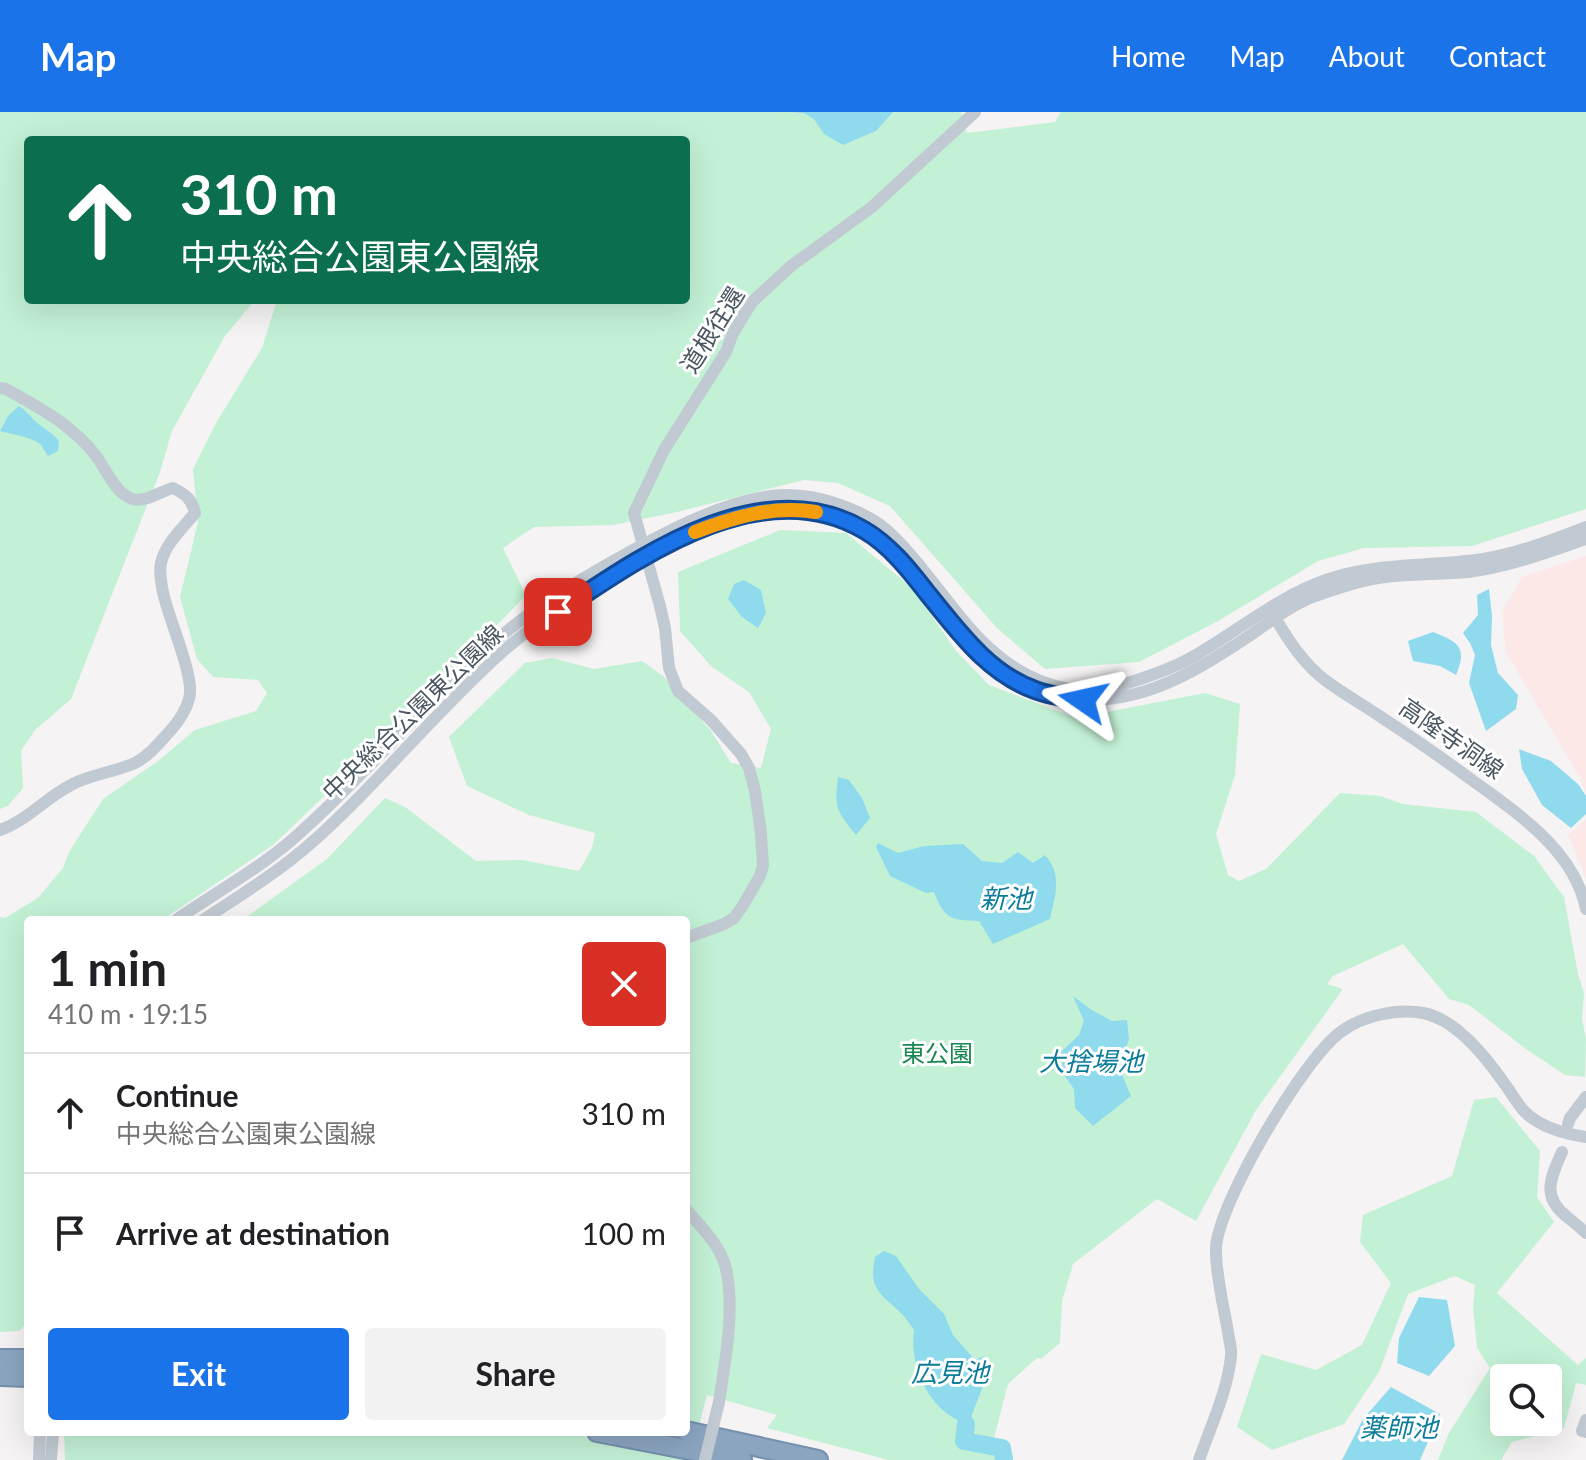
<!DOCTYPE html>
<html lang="en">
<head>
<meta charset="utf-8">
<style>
	:root { --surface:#fff; --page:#f2f2f2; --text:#202124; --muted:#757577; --line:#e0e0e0; --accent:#1a73e8 }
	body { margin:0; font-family:Lato,"Noto Sans JP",sans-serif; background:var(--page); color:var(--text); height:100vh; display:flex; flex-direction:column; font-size:30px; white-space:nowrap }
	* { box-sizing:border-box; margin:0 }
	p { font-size:26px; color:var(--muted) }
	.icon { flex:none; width:44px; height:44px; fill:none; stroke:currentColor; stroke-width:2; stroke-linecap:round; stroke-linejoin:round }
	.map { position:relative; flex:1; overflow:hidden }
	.panel { position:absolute; left:24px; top:804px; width:666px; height:520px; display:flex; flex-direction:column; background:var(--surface); border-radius:8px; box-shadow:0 8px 32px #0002 }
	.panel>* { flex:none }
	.top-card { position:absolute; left:24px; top:24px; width:666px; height:168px; border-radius:8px; box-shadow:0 8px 32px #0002; background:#0b6e4f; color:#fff; overflow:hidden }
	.tools { position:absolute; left:1490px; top:1252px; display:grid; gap:16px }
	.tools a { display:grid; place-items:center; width:72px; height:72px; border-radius:8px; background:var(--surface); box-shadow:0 8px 32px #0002; font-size:40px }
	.pin { position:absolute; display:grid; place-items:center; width:68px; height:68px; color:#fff; margin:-34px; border-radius:16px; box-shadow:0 4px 12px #0006 }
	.me { position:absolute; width:88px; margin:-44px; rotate:281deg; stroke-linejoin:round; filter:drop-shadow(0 0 6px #0008) }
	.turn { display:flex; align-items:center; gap:28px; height:168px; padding:0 24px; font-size:36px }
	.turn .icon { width:104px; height:104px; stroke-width:2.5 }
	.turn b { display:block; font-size:56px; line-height:68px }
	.round { display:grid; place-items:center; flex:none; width:84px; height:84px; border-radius:8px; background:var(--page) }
	.head { display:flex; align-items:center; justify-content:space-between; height:136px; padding:0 24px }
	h1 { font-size:48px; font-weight:700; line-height:60px }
	.action { display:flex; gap:16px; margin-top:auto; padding:16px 24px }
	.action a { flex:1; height:92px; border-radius:8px; background:var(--accent); color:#fff; font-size:32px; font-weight:700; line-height:92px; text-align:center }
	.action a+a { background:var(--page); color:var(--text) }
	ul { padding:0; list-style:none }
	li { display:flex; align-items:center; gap:24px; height:120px; padding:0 24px; border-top:2px solid var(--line) }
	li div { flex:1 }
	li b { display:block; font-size:30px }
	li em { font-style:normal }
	header { display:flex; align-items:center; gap:48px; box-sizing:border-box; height:112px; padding:0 40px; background:var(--accent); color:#fff }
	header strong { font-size:38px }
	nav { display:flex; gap:44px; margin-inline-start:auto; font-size:28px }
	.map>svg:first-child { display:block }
	.medical { fill:#fce8e6 }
	.green { fill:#c3f1d5; fill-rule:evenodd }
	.water { fill:#90daee }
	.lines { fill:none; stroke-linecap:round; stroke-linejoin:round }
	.river { stroke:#90daee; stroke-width:18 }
	.highway-casing { stroke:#7690ad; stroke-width:22 }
	.minor { stroke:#c1cad2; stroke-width:12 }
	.highway { stroke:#8ba5c1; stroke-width:18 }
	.minor-bridge { stroke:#c1cad2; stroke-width:12 }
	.route-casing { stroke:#114b97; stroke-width:20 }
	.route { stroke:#1a73e8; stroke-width:14 }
	.slow { stroke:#f59e0b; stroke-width:14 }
	.labels { text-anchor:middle; stroke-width:6; stroke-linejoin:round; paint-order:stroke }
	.street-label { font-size:24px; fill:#4a5661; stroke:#fff }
	.park-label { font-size:24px; fill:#17864f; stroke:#fff }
	.water-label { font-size:26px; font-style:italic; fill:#0c7c9b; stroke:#fff }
</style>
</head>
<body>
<header>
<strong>Map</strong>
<nav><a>Home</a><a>Map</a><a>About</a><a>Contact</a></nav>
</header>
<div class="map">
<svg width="1586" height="1348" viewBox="0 0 1586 1348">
	<rect width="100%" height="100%" fill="#f5f3f3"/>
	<!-- medical -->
	<g class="medical">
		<polygon points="1586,444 1586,680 1579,664 1506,540 1502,500 1522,465"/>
		<polygon points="1586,708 1586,766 1568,723"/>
	</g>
	<!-- green -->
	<g class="green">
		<polygon points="0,0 961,0 967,21 1055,10 1061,0 1586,0 1586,397 1472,434 1364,436 1318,449 1218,509 1139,550 1045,557 997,516 890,394 838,371 804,368 677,400 613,413 534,415 503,436 526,483 432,581 273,733 162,808 28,808 28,1209 19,1219 0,1220 0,805 5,806 38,786 63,756 69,740 103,687 158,649 195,618 256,599 267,581 258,568 213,565 197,547 180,485 198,410 193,357 216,311 262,236 277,188 686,188 686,28 28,28 28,188 255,188 225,224 172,319 160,360 71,587 35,618 21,639 23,676 8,694 0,697"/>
		<polygon points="780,418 846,421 912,476 957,540 989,573 1076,606 1205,581 1240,592 1235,663 1216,722 1228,763 1239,769 1266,757 1340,681 1380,684 1403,692 1476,700 1534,744 1564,785 1578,862 1584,881 1582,907 1586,927 1585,965 1565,963 1526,937 1469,893 1449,887 1403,832 1333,864 1327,872 1343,877 1256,998 1196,1109 1157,1087 1073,1152 1062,1189 1060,1231 1041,1247 1037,1246 1008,1272 994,1326 1002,1348 889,1348 767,1316 777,1303 707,1283 690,1348 65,1348 64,1320 686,1320 686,808 242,808 327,747 385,686 405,695 476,749 522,748 579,759 592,736 595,721 529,703 467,674 449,625 525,551 552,546 594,557 642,549 663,564 711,619 731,651 761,656 771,617 749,580 712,555 680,519 678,460"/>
		<path d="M1496,985L1540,1039L1537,1085L1554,1110L1497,1181L1578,1253L1586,1246V1273L1576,1271L1564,1316L1512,1330L1501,1348H1438L1449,1321L1490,1256L1477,1236L1473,1196L1475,1173L1455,1164L1408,1182L1379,1260L1344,1312L1272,1338L1237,1315L1261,1242L1316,1258L1362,1233L1391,1171L1360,1130L1363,1103L1452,1064L1474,988ZM1504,1266H1548V1310H1504Z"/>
	</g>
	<!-- water -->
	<g class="water">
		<polygon points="791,0 893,0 876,19 843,33 824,22 814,7 804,1"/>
		<path d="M19,294C25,298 29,303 34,308C42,316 52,320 59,329L58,339L48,344C45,340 43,335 40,332C32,325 10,322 0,319L8,304Z"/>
		<polygon points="744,468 761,478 766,501 758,516 742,505 728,487 734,472"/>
		<polygon points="1489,477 1492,504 1491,533 1498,561 1518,583 1516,597 1486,619 1469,571 1475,543 1470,531 1463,521 1478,503 1477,483"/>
		<path d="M1433,520C1458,530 1468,535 1456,563L1440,554L1413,549L1408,529Z"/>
		<polygon points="1519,637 1551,649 1578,672 1586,684 1586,702 1571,716 1542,693 1522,657"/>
		<path d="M838,665L849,668L862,686L870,706L856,723C837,699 834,697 838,665Z"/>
		<path d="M878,731L898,741L924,734L963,732L982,749L1002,751L1018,740L1033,751L1045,743C1063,763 1055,783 1050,807L993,832L979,809C951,808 945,808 934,780L926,781L890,764L876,735Z"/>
		<polygon points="1073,884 1090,897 1112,909 1127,908 1129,928 1118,953 1131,984 1093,1014 1075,996 1074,977 1064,963 1061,940 1079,923 1084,909"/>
		<path d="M884,1139L896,1144L919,1177L944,1202L953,1223L975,1248L984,1244L989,1258L968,1313C961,1309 952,1306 945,1300C922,1281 910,1247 914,1218C910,1213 907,1207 902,1202C881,1181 868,1179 875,1145Z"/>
		<polygon points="1419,1185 1447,1188 1455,1234 1429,1264 1397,1251 1399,1226"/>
		<polygon points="1391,1275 1440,1302 1420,1348 1342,1348 1363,1307"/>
	</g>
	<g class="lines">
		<!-- river -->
		<polyline class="river" points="966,1312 964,1329 1002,1336 1004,1348"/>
		<defs>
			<g id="highway">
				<polyline points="0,1247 28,1247"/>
				<polyline points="0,1264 28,1265"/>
				<polyline points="686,1319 818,1348"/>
				<polyline points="597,1320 742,1348"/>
			</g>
		</defs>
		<!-- highway casing -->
		<use href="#highway" class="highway-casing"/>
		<!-- minor -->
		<g class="minor">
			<path d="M0,276L6,277C38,295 73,313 96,344C106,357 115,381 132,387C145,391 161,379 173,376C185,382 192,387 195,401C183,416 165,432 161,451C159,459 161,468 162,475C166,503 196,564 189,587C186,598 178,610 171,618C160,630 150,643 135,651C117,659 95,662 77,670C49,682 29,708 0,718"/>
			<polyline points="634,401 664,338 726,240 733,221 752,190 791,154 872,95 975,0"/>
			<polyline points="660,494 665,516 669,556 678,579 711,608 741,642 749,656 755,679 761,721 763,754 760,764 742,795 734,806 724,812 686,826"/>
			<path d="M1272,501C1287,525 1301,550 1325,568C1342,581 1362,592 1381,605C1413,626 1445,648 1476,671C1520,703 1575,740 1586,797"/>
			<path d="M176,808C215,781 257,758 293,727C358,670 414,604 477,545C525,500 578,468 635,437C674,416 715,395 759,386C787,380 813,383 840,393C856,399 871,405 884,416C899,428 912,444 924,459C965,510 999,565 1069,577C1090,581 1114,576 1134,569C1156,562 1176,555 1196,543C1239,518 1278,485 1326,468C1376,450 1431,455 1483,447C1519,441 1552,428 1586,415"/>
			<path d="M203,808C239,784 277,761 310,732C377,673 434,601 501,541C537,509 581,483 623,459C658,438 693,417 733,406C755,401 776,396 798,397C866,400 907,455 945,503C957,518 969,534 983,546C1011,570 1043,585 1079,587C1144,593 1201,556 1252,522C1272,508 1292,493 1315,484C1341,475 1367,466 1394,464C1419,462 1444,462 1468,460C1509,455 1547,440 1586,427"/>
			<polyline points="1568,1012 1570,1006 1586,985"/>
			<path d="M1562,1040C1551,1065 1541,1084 1566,1104C1573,1110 1579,1114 1586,1121"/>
			<path d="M686,1097C700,1114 719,1132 725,1153C736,1192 725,1251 719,1290"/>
			<polyline points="1586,1308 1582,1319 1586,1320"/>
			<polyline points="39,1348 40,1320"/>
			<polyline points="51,1348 53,1320"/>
			<path d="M1199,1348C1210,1316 1228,1278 1231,1244C1232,1237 1229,1228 1228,1220C1224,1196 1215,1159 1216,1136C1218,1091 1305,944 1342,919C1363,904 1397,896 1423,901C1456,907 1486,945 1504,971C1511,980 1517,992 1525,1000C1540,1015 1566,1022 1586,1025"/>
		</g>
		<!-- highway -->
		<use href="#highway" class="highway"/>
		<!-- minor-bridge -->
		<g class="minor-bridge">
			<polyline points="634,401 660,494"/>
			<polyline points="705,1348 719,1290"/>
		</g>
	</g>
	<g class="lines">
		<defs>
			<path id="route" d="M558,500C642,444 762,358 864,418C890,433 910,459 928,482C959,520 988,561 1035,578C1051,584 1067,586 1083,588"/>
		</defs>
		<!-- route casing -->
		<use href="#route" class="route-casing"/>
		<!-- route -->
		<use href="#route" class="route"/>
		<!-- slow -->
		<path class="slow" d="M695,420C734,405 774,393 816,400"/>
	</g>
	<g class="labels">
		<!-- street labels -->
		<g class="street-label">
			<text transform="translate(713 218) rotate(-58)" y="8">道根往還</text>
			<text transform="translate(413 601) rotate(-44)" y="8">中央総合公園東公園線</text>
			<text transform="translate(1451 627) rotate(35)" y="8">高隆寺洞線</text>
		</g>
		<!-- park labels -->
		<g class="park-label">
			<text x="937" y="950">東公園</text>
		</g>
		<!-- water labels -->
		<g class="water-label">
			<text x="1006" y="796">新池</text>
			<text x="1091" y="959">大捨場池</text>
			<text x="950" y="1270">広見池</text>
			<text x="1399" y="1325">薬師池</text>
		</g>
	</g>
</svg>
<div class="tools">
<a><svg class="icon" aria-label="search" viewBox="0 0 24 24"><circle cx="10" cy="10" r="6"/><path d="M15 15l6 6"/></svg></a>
</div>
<div class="pin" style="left:558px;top:500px;background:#d93025"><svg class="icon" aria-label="arrive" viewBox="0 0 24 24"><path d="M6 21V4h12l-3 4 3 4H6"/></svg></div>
<svg class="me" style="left:1083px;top:588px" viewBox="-20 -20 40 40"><path d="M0-17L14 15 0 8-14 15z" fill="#1a73e8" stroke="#fff" stroke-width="4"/></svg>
<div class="top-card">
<div class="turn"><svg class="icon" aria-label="ahead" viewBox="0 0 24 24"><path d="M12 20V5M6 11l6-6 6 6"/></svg><div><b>310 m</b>中央総合公園東公園線</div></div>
</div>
<section class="panel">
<div class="head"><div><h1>1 min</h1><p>410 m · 19:15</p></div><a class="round" style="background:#d93025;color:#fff"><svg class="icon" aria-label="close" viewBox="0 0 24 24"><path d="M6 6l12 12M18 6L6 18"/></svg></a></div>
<ul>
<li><svg class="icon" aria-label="ahead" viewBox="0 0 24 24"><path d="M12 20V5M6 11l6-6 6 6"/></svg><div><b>Continue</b><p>中央総合公園東公園線</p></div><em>310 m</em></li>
<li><svg class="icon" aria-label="arrive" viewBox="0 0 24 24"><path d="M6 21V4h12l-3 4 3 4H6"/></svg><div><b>Arrive at destination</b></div><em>100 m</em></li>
</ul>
<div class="action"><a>Exit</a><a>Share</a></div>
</section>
</div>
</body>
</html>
